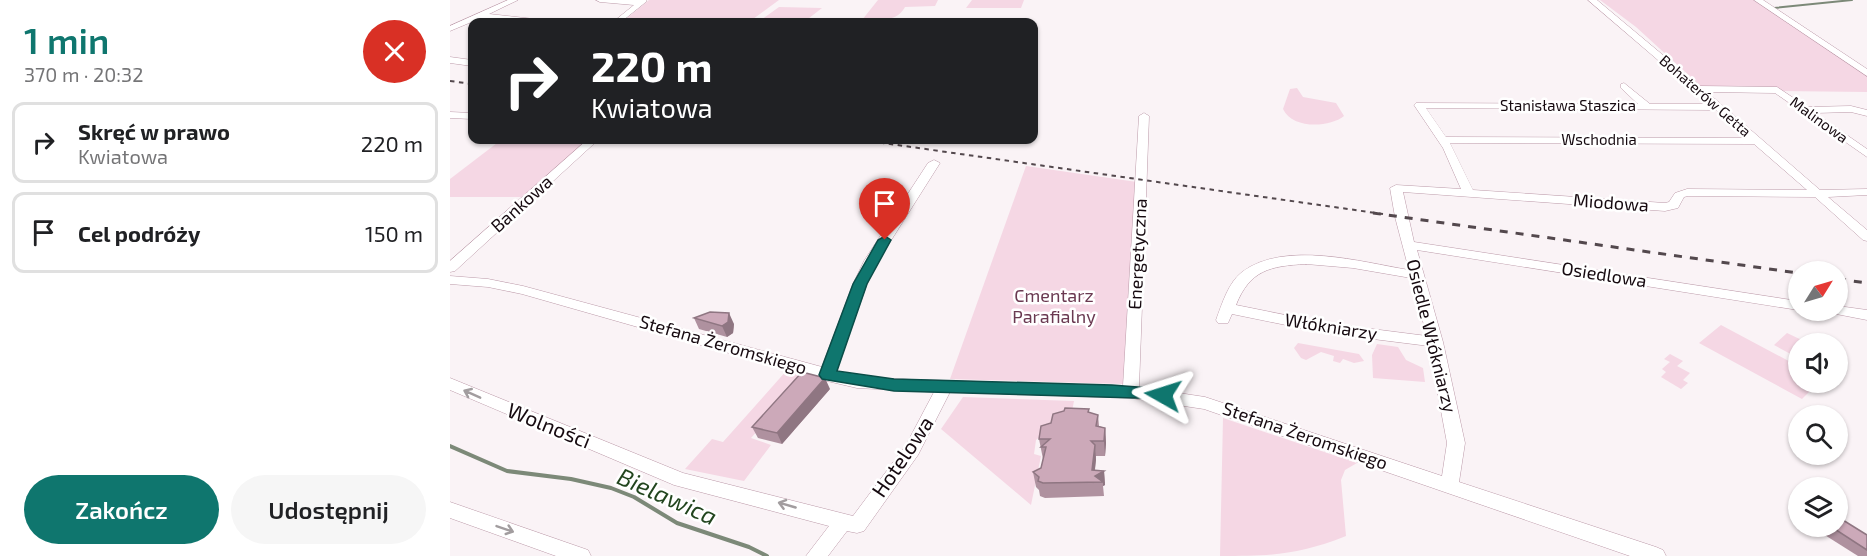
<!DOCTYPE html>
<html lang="pl">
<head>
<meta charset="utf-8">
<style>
	:root { --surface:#fff; --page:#f6f6f6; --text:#202124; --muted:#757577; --line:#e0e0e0; --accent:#0f766e }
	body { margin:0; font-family:"Exo 2",sans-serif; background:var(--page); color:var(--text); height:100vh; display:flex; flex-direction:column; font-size:22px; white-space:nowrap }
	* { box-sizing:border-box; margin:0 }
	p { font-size:20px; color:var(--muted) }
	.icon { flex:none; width:33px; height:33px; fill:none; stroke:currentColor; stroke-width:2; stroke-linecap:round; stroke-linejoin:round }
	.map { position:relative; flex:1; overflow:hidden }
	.sheet { display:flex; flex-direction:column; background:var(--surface); width:450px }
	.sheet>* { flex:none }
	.top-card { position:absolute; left:18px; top:18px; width:570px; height:126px; border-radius:12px; box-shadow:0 2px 4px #0004; background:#202124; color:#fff; overflow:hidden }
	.needle { width:39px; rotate:53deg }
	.tools { position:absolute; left:1338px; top:261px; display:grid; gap:12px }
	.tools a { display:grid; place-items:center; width:60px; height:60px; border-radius:50%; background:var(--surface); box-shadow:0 2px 4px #0004; font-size:30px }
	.pin { position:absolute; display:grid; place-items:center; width:51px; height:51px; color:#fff; margin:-62px -26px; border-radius:50% 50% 50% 0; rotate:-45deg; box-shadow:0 0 6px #0007 }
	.pin .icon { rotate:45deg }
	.me { position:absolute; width:66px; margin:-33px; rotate:276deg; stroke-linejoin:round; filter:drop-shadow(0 0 4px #0008) }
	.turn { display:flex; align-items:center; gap:21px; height:126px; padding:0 24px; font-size:27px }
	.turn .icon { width:78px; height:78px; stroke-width:2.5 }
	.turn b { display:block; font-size:42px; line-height:51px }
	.round { display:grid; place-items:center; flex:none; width:63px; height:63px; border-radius:32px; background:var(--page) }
	.headline { display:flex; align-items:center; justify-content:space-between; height:102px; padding:0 24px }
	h1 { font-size:36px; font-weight:600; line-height:45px; color:var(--accent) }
	.cta { display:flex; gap:12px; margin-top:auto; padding:12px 24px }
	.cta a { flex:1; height:69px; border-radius:36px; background:var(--accent); color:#fff; font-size:24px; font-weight:600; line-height:69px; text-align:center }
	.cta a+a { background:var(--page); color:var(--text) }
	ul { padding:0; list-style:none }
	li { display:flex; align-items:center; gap:18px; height:81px; margin:0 12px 9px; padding:0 12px; border:3px solid var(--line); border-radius:12px }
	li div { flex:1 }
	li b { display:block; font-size:22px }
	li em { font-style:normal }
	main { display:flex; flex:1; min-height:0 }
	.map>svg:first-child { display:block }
	.green { fill:#f5d7e4 }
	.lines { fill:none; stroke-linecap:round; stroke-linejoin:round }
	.stream-far1 { stroke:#7c8978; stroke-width:2 }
	.stream { stroke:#7c8978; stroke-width:4 }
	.minor-casing { stroke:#bc9aa9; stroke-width:1 }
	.minor { fill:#fff; fill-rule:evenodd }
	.rail-far1 { stroke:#53484d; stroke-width:2; stroke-dasharray:4.5 4.5; stroke-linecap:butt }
	.rail { stroke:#53484d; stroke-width:3; stroke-dasharray:8 8; stroke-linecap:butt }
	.wall { fill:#af919f }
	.shaded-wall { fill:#8f7682 }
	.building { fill:#cca9b9; stroke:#8f7682; stroke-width:1.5 }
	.oneway { stroke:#a29d9f }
	.route { fill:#0f766e; stroke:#0a4d48; stroke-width:1.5 }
	.labels { text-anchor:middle; stroke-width:5; stroke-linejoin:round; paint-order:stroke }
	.far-street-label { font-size:15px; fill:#160a10; stroke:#fff }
	.street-label { font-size:18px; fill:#160a10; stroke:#fff }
	.park-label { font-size:18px; fill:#6a3951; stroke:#fff }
	.near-street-label { font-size:21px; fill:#160a10; stroke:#fff }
	.near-water-label { font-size:24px; font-style:italic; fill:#22451e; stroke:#fff }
</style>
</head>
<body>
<main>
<section class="sheet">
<div class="headline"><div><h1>1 min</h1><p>370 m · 20:32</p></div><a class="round" style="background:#d93025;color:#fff"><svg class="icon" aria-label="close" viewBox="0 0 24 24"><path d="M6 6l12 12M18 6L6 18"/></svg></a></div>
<ul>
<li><svg class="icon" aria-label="right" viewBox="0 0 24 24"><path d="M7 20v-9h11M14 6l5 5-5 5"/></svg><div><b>Skręć w prawo</b><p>Kwiatowa</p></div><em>220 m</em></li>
<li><svg class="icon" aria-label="arrive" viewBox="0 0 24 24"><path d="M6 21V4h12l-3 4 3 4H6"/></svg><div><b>Cel podróży</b></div><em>150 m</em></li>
</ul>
<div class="cta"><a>Zakończ</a><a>Udostępnij</a></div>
</section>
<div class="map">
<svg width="1417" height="556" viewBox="0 0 1417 556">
	<rect width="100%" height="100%" fill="#faf3f6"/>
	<!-- green -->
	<g class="green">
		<polygon points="199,0 329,0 299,22 172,22"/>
		<path d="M428,0H488L485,6L455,7C446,23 430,19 412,20Z"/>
		<polygon points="522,0 574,0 571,8 516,8"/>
		<polygon points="1150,0 1305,0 1417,75 1417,92 1255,90 1186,27"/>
		<polygon points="329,7 372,8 354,22 308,22"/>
		<path d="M847,88L853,97L886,103L894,116C879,128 842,129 833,109L840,89Z"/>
		<polygon points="51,140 138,140 73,197 0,197 0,179"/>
		<polygon points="576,166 687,182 673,384 500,379"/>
		<polygon points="1271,325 1348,366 1348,382 1368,383 1352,399 1249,343"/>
		<polygon points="1337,333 1358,343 1348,344 1348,358 1324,345"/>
		<polygon points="848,343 909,354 914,361 904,363 893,359 890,363 883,361 884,356 871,352 856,360 851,358 844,348"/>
		<polygon points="927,344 948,347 956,360 973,368 975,382 923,378 922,355"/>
		<polygon points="1220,354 1233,361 1227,366 1240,373 1233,380 1238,383 1231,389 1211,377 1216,372 1212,369 1220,362 1214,359"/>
		<polygon points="337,370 357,375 301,438 321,445 294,481 235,469 262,439 273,442"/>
		<polygon points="513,397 624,401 622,411 586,440 584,454 591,456 581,505 491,429"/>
		<path d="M773,418L907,463L895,470L891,480L896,536C848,555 822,556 770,556Z"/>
	</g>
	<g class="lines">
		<!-- stream-far1 -->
		<polyline class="stream-far1" points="1324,8 1402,0"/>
		<!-- stream -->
		<polyline class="stream" points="0,446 57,471 121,479 161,488 184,497 227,523 299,547 317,556"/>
		<defs>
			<g id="minor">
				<polygon points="58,0 68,0 39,14 93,20 97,22 74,22 31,18 0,31 0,26"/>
				<polygon points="146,0 196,0 197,1 171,22 163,22 184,5 150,2"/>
				<path d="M1138,0H1147L1250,86L1327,87L1357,107L1401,106L1417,110V116L1401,112L1365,113L1417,149V157L1325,93L1257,92L1370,190L1417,189V195L1378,197L1417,230V241L1413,240L1365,197L1238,196L1234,197L1228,208L1215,211L953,192L964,242L1348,301V310L967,250L993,342L1015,443L1009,482L1206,547L1213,550L1216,556H1180L754,409L681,398L500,392L468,455L414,531L407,533L397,531L378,556H356L379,526L224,485L0,390V378L233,473L403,516L456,445L484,392L407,388L377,381L72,294L38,287L0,284V276L38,279L73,286L372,367L403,284L414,261L478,163L484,160L490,163L428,261L417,284L386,371L407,376L444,379L673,386L689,116L694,113L699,116L689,387L755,397L992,476L997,443L979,346L875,333L782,314L778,323H768L766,320C772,304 778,283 792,272C835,240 911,262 959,270L945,217L940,188L946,185L1011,189L993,148L964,105L966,103L1188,104L1171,88V84L1174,83L1200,104H1259ZM976,108L1266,110L1297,138L996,137ZM1000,143L1304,144L1357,190L1237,189L1225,193L1219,202L1215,203L1023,190ZM856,264L903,268L961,278L977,336L875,323L786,305C800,270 820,266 856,264Z"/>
				<polygon points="1304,0 1313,0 1417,69 1417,76"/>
				<polygon points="0,57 22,60 22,66 0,63"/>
				<polygon points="0,112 22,113 22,119 0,118"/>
				<polygon points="137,140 148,140 5,271 0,272 0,261"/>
				<polygon points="1388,306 1417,310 1417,320 1381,313 1379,310 1388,310"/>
				<polygon points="0,502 138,550 141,556 106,556 0,518"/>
			</g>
		</defs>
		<!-- minor casing -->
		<use href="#minor" class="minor-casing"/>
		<!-- minor -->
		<use href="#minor" class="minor"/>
		<!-- rail-far1 -->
		<g class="rail-far1">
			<polyline points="0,81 22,84"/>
			<polyline points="412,140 933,214"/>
		</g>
		<!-- rail -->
		<g class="rail">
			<polyline points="923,213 1348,273"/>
			<polyline points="1388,279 1417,283"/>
		</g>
	</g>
	<!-- wall -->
	<g class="wall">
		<polygon points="244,318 284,324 283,333 277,337 249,329"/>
		<polygon points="380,389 332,444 308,438 302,427"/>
		<polygon points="639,409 639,413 648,415 649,426 655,428 656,443 655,456 646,456 645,470 654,471 655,485 653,486 654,496 595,498 590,496 589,490 586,487 583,472 591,468 593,459 589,439 601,423"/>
		<polygon points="1374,526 1388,526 1417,535 1417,556 1408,556 1370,532"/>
	</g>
	<!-- shaded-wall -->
	<g class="shaded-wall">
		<polygon points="279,313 284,324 283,333 277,337 272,326"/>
		<polygon points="375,378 380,389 332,444 327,433"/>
		<polygon points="655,428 656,443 655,456 654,441"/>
		<polygon points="645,445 646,460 643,484 642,470"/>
		<polygon points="654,471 655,485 653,486 653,482 645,476"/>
	</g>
	<!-- building -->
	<g class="building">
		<polygon points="260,312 279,313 278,322 272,326 244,318"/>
		<polygon points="352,372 375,378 327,433 302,427"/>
		<polygon points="615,408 639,409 638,412 648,415 646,426 655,428 654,441 641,441 645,445 642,470 654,471 645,476 653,482 593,483 588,481 589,477 583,472 591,468 596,447 591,447 600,439 589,439 591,426 601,423 603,414 614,411"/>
		<polygon points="1388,517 1417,535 1417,550 1380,526 1388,526"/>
	</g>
	<!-- one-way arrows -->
	<defs><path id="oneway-shaft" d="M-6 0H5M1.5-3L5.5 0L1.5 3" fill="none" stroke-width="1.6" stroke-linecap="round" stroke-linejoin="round" transform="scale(1.5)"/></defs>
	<g class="oneway">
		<use href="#oneway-shaft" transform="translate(22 394) rotate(-156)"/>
		<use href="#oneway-shaft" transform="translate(337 505) rotate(-164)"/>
		<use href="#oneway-shaft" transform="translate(55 529) rotate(19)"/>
	</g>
	<!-- route -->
	<polygon class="route" points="435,236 441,240 417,284 387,371 444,379 662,385 713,389 721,395 719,399 444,391 372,379 369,375 403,284 428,240"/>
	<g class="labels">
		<!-- far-street labels -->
		<g class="far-street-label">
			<text transform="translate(1255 96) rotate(41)" y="5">Bohaterów Getta</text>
			<text x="1118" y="111">Stanisława Staszica</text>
			<text transform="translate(1369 120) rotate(36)" y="5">Malinowa</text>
			<text x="1149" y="145">Wschodnia</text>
		</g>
		<!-- street labels -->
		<g class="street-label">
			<text transform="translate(1161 203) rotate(4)" y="6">Miodowa</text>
			<text transform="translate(72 204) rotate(-42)" y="6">Bankowa</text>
			<text transform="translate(688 254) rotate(-87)" y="6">Energetyczna</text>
			<text transform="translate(1154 275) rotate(9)" y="6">Osiedlowa</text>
			<text transform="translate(881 327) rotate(9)" y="6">Włókniarzy</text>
			<text transform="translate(981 336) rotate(76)" y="6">Osiedle Włókniarzy</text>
			<text transform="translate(273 345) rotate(16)" y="6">Stefana Żeromskiego</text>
			<text transform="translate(855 436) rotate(19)" y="6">Stefana Żeromskiego</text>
		</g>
		<!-- park labels -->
		<g class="park-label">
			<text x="604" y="302">Cmentarz<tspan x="604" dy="21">Parafialny</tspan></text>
		</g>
		<!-- near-street labels -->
		<g class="near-street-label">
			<text transform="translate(99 426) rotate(22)" y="7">Wolności</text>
			<text transform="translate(453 457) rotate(-56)" y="7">Hotelowa</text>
		</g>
		<!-- near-water labels -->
		<g class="near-water-label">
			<text transform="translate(217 497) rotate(24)" y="8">Bielawica</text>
		</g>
	</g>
</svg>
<div class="tools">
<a><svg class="needle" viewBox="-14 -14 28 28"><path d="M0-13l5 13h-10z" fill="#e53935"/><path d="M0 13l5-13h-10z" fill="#757577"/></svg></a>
<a><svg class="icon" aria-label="sound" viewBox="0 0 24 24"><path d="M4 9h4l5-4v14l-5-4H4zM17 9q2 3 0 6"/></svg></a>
<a><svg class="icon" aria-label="search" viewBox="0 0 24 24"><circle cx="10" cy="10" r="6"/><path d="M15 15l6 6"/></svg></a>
<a><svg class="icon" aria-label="layers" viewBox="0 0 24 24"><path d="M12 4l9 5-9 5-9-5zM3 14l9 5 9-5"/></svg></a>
</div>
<div class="pin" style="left:435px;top:240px;background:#d93025"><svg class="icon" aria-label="arrive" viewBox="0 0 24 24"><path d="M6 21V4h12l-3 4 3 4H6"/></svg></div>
<svg class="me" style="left:713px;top:395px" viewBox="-20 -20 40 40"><path d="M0-17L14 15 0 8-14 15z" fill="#0f766e" stroke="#fff" stroke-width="4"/></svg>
<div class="top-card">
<div class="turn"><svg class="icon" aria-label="right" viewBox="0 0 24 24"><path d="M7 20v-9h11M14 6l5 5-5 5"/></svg><div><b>220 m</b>Kwiatowa</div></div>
</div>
</div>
</main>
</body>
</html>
